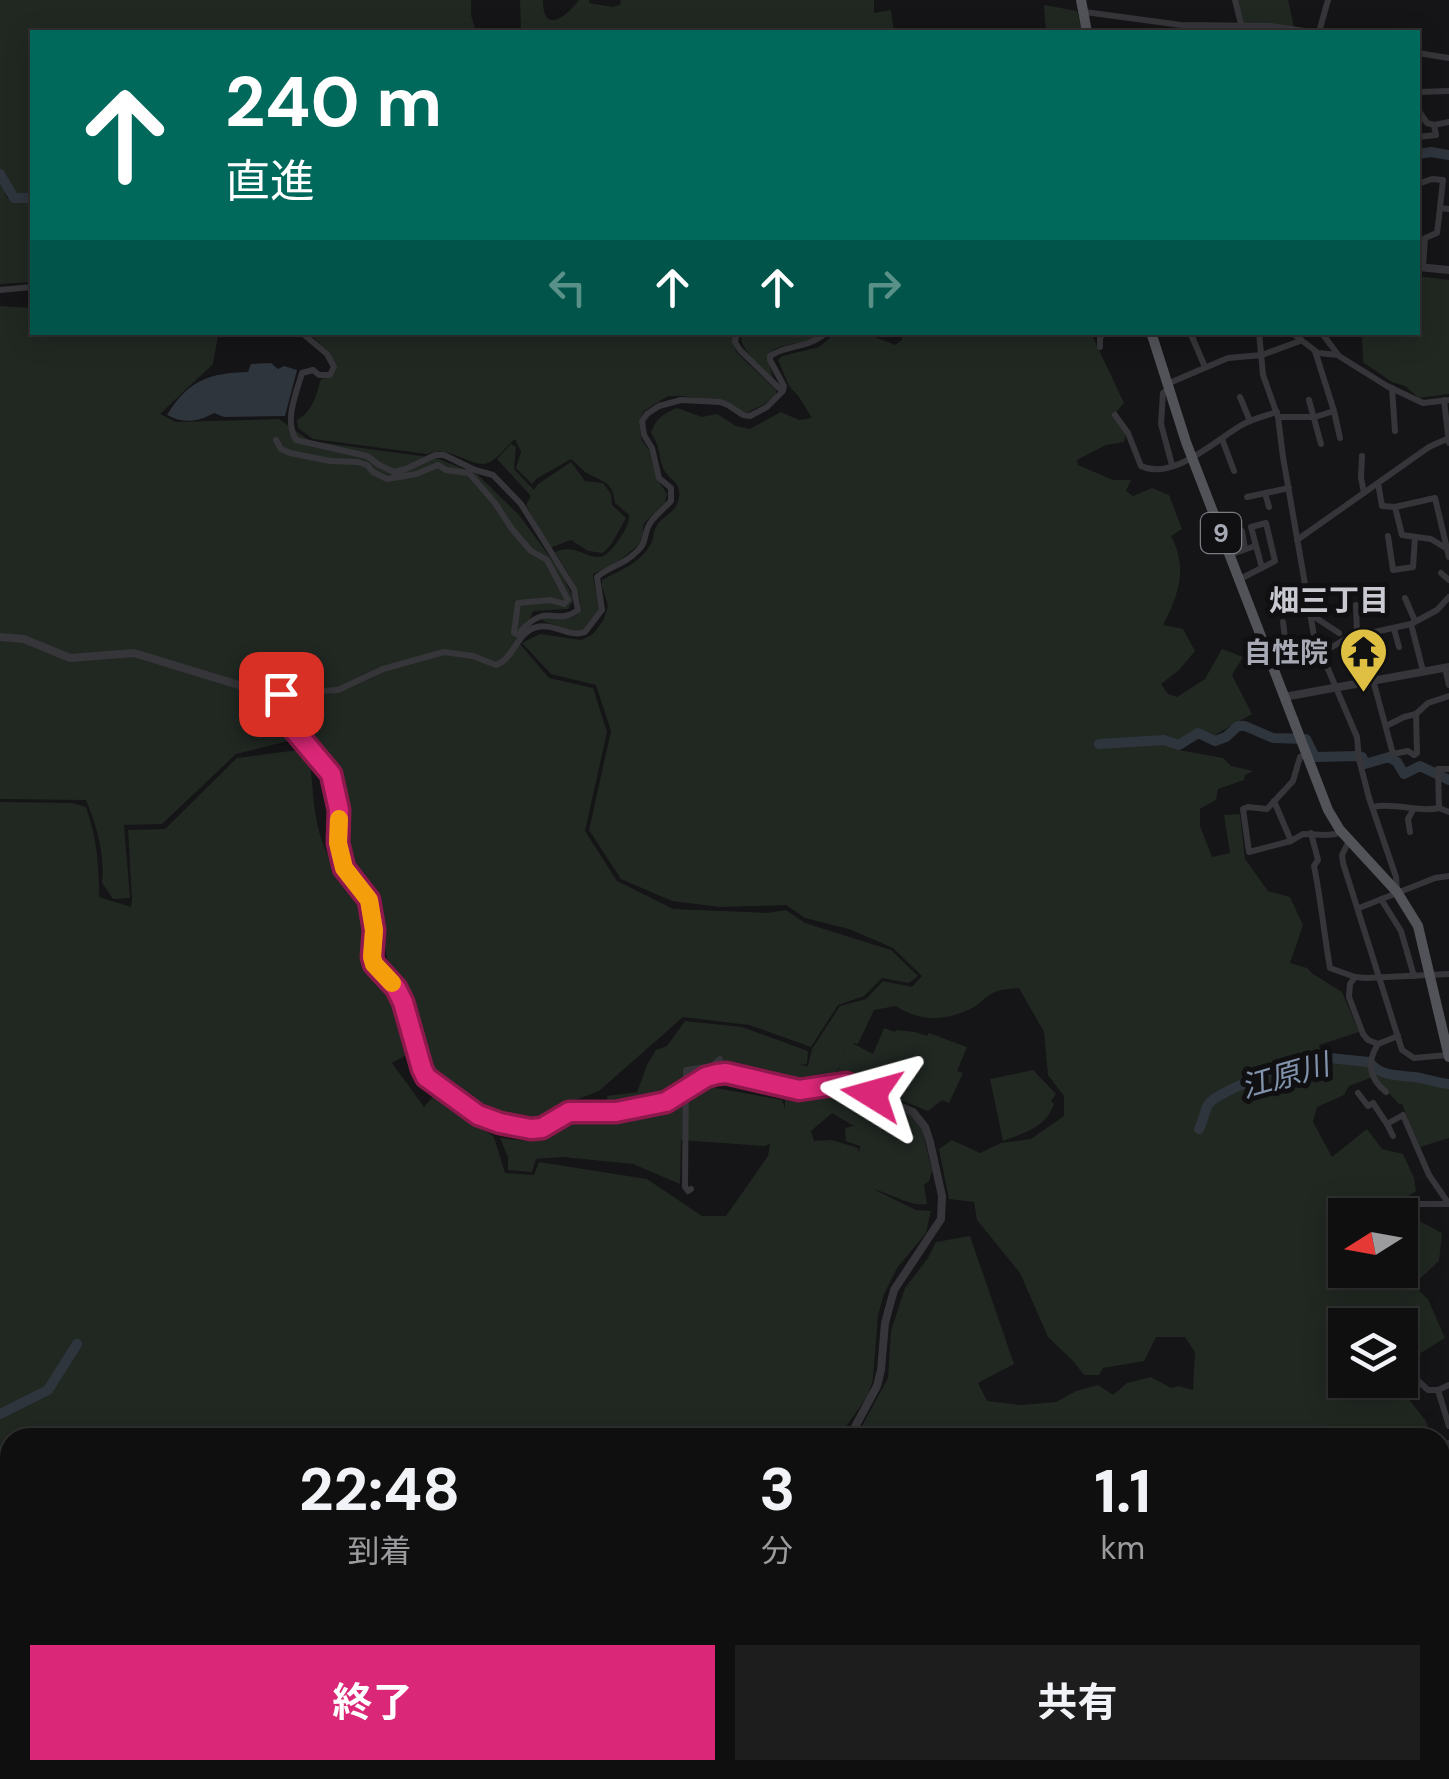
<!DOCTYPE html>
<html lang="ja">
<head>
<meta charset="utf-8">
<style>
	:root { --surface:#100f10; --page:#1e1d1e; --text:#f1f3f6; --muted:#9c9c9f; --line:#302f30; --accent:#db2777 }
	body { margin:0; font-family:"DM Sans","Noto Sans JP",sans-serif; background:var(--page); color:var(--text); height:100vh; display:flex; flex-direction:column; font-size:38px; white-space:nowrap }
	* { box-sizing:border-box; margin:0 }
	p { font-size:32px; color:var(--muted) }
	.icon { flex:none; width:55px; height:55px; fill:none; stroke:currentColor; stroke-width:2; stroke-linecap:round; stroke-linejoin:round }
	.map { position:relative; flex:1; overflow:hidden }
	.side { position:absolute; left:0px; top:1428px; width:1450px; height:352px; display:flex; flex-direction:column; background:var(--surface); border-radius:30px 30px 0 0; box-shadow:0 5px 25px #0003,0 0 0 2px var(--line) }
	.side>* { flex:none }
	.top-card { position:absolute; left:30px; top:30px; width:1390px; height:305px; border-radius:0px; box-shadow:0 5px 25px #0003,0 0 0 2px var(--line); background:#00695c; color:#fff; overflow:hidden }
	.needle { width:65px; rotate:259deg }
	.fabs { position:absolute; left:1328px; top:1198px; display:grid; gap:20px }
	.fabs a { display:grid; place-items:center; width:90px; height:90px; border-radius:0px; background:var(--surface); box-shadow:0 5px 25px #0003,0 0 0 2px var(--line); font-size:50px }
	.pin { position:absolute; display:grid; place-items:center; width:85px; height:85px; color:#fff; margin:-42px; border-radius:20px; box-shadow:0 5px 15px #0006 }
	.me { position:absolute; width:110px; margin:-55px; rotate:278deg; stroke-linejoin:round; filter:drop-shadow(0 0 8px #0008) }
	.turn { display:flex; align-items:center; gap:35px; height:210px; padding:0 30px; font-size:45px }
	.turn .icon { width:130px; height:130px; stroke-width:2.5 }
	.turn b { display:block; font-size:70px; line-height:85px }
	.lanes { display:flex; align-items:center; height:95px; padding:0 30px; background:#0003; justify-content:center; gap:50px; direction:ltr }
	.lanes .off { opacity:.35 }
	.eta { display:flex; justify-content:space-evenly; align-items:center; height:170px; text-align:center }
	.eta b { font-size:60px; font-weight:700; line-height:70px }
	.action { display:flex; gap:20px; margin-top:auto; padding:20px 30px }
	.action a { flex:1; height:115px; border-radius:0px; background:var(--accent); color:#fff; font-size:40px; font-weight:700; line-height:115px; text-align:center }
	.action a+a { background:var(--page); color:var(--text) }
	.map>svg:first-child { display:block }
	.green { fill:#212822; fill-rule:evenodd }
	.water { fill:#2f353d }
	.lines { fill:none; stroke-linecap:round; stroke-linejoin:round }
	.stream { stroke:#2f353d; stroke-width:2.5 }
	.river { stroke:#2f353d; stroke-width:10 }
	.minor { stroke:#36363a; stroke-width:6 }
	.tertiary { stroke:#36363a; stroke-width:8 }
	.primary { stroke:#525359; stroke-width:10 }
	.route-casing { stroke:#8e194d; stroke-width:25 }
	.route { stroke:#db2777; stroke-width:18 }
	.slow { stroke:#f59e0b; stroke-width:18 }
	.labels { text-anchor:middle; stroke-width:10; stroke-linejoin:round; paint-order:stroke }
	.shield { fill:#100f11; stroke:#7a7c84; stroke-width:2.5 }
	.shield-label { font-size:25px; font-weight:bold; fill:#a7aab5 }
	.poi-label { font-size:28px; font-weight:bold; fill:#a7aab5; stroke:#100f11; text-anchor:end }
	.neighbourhood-label { font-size:30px; font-weight:bold; fill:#c8c9d1; stroke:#100f11 }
	.water-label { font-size:30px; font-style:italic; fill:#8293ad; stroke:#100f11 }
</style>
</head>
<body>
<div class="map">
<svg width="1449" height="1779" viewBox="0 0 1449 1779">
	<rect width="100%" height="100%" fill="#151416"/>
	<!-- green -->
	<g class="green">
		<polygon points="0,0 471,0 471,15 475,28 511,32 32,32 32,195 21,197 15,194 6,174 0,170"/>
		<path d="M520,0H543C543,36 567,16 579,0H589V3L612,7L620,5L621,0H874V13L891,10L894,32H521Z"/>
		<polygon points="1237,0 1288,0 1294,27 1243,25"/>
		<polygon points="1044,5 1077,11 1082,31 1046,32"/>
		<polygon points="0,179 7,198 17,203 32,202 32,282 0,284"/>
		<polygon points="1418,276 1449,280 1449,394 1419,398 1405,386 1392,382 1363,362 1362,333 1418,332"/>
		<path d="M0,306L32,308V332L215,333L218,335L213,364L160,414L176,422L279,419L310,441L436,458L477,474L519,515L559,569L574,599L568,609L533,611L520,644L549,678L593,688L607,732L585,831L617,881L673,909L767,913L786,910L805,923L891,950L918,976L909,983L882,978L864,996L838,1005L811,1047L749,1025L683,1017L599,1091L563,1105L532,1123L504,1117L469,1100L429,1067L401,978L387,959L378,900L372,891L354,874L346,839L347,805L328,756L312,735L236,754L162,824L124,825L130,898L113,899L102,883C105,854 97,827 86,800L0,799Z"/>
		<path d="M309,333H733L736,352L776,390V396L763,405L748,412H743L729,402L681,396H668L644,411L639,420L641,439L649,450L656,477L667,494L665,502L644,523L641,543L616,563L593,574C593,582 600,604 599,609C598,616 588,625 583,631L575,632L543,621V617C552,618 566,621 575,616C593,606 562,564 555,552C586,539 594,579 620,538C625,530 629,525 629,515L615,503C613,480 601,482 585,472C580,468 576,463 571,459L536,479L532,484L516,468L521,452L515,439C507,446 499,457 490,462C473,471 451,443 427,454L313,439L298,428L297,420C313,411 316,396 321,379L332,377L337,368L329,352Z"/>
		<path d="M741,333H815L814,338C798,346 776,342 767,357L773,378C761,365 739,351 741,333Z"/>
		<path d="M836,333H865L895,345L902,340L903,333H1091L1124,403L1113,416L1126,434L1124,442L1106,445L1077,460L1078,465L1113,480H1131L1126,491L1133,496L1152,488L1169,495L1182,529L1171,536C1188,568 1179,594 1163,625L1183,629L1195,651L1179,670L1161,684L1168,694L1177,697L1205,679L1222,649L1243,657L1232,675L1252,714L1213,736L1193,735L1179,750L1223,758L1231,766L1253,771L1245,775L1244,780L1218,789L1216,800L1200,809V826L1212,857L1230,853L1224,815L1240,814L1245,859L1268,891L1290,897L1303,925L1290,963L1307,968L1313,974L1342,992L1359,1032L1319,1045L1322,1058L1372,1062L1375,1071C1393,1079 1398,1076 1416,1078C1427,1079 1437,1084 1449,1084V1138L1420,1147L1402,1104H1399L1375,1078L1371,1070L1370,1078L1349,1086L1344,1095L1317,1107L1313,1122L1332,1157L1367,1129L1382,1149L1403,1154L1414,1178L1416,1191L1401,1201L1421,1222L1442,1233L1439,1261L1413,1285L1428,1299L1445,1338L1419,1354L1414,1374L1401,1389L1426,1421L1431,1437H856L888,1378L891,1331L905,1288L928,1258L936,1242L970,1236L1014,1364L978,1383L987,1401L1021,1405L1056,1402L1076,1391L1098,1385L1113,1395L1127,1383L1151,1377L1171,1388L1179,1386L1193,1390L1195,1352L1185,1337H1156L1144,1361L1103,1368L1099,1375H1084L1073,1361L1048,1337L1020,1273L977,1220L974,1202L949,1199L939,1149L952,1140L980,1153L1001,1143L1031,1139L1064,1116V1096L1048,1075L1044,1032L1019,988C1012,989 1001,989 995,992C987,995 981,1003 974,1007C947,1021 922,1023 896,1006L874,1010L858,1044L852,1043L873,1054L884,1028L895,1032L896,1030L915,1032L927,1036L929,1033L967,1047L957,1071L963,1073L949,1103L942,1100L928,1111L837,1075L847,1042C843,1052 841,1069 833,1078C817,1098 741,1075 718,1071V1067L705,1072L681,1089L682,1102L705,1086L782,1100L785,1109V1093L811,1094L846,1087L909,1113L922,1129L932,1171L929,1181L924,1185L927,1204C910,1207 890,1193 873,1189L916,1210L931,1211L926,1233L897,1268L884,1294L878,1315L873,1379L868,1395L839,1437L10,1438V1614L0,1605V802L72,803L86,807C97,838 99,865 99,897L131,907L132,900L128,830L165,829L237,758L298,750L310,761C314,797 313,840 338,870C346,879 360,886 370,894L382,960L396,976L412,1052L392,1063L424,1107L436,1093L494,1137L505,1173L534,1175L539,1162L647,1179L702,1216H726L768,1156L770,1144L765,1146L681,1140L680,1184L633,1164L563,1157L536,1159L532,1172L508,1170V1157L500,1138L527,1141L545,1138L582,1118H609L607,1096L637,1092L647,1065L656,1050L667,1046L685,1021L742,1027L808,1051L807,1064L799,1065L808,1066L812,1049L840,1006L866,999L883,981L912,987L922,976L893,948L849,929L805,918L786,905L720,907L672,901L621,879L589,830L611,731L596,685L551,674L522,643L540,634L581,640L593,634L603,621L608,606L602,586V580C621,570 641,563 652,542C654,537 653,532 656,527C660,518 673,514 677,504C685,484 671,482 664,470C658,459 662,449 651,433C656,418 663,414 677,408L702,417L717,414L736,426L750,429L781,412L799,420L812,418L799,397L789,386L778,360L782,356L819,347ZM832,1113L854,1126L845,1128L846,1141L860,1146L859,1153L858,1148L832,1140L814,1141L811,1131ZM1345,1215H1400V1270H1345ZM1345,1325H1400V1380H1345Z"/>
		<polygon points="511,444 516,447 514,469 534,490 538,484 571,462 585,481 603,483 611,494 612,505 626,518 612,543 603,553 588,551 571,540 550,548 526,505 531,496 497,459"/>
		<path d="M1033,1070L1056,1094L1051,1101L1054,1104C1046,1127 1025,1133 1003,1141L990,1079Z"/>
		<polygon points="1440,1465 1449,1466 1449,1779 1240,1779 1234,1770 1440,1770"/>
		<polygon points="133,1770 1188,1770 1185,1779 135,1779"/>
	</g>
	<!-- water -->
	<path class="water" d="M271,363L278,369L284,366L297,370L285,416L224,417L214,413C198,422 184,424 167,415C188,380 210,373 248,372L251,364Z"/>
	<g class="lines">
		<!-- stream -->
		<polyline class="stream" points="1440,1679 1449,1676"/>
		<!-- river -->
		<g class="river">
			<polyline points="1418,154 1431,152 1449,155"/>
			<polyline points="0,174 14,198 32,198"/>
			<polyline points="1099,744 1164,740 1179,745 1198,733 1215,741 1226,737 1238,726 1245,726 1273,738 1306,739 1315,757 1357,756 1362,757 1365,764 1389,757 1397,762 1404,774 1420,766 1449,780"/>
			<path d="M1199,1129C1203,1122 1204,1112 1208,1105C1215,1093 1255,1081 1268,1071L1329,1058L1369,1062C1382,1077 1396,1075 1415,1077C1427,1079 1437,1083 1449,1084"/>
			<polyline points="0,1414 48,1390 77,1344"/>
			<polyline points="1440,1473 1449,1475"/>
		</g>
		<!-- minor -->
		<g class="minor">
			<polyline points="1235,0 1243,32"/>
			<polyline points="1085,12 1181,25 1270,26 1312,32"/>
			<polyline points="1319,32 1328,0"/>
			<polyline points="1418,53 1449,58"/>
			<polyline points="1418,92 1449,91"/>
			<polyline points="1418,110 1427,123 1434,125 1436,135 1418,137"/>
			<polyline points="1434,125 1449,122"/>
			<polyline points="1418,184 1432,179 1443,180 1440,208 1449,209"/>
			<polyline points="1423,267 1425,238 1437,233 1440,208"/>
			<polyline points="0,290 32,287"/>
			<polyline points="737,332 735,342 740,350 782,391"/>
			<polyline points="1190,332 1205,367"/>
			<polyline points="1259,332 1263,375 1278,417 1283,457 1314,636 1357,737 1359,759 1369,798 1396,877 1397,890"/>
			<polyline points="1291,332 1318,353 1338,355"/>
			<polyline points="1321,332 1339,356 1387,386 1423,403 1449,400"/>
			<polyline points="1100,347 1100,338 1104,332"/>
			<polyline points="1315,351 1334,411 1340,438"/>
			<polyline points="1167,384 1228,358 1262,355 1300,341"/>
			<polyline points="1392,388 1395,431"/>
			<polyline points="1168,389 1163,393 1161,424 1172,465"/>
			<polyline points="1240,397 1250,421"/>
			<polyline points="1309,400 1321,444"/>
			<polyline points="1444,400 1449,443"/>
			<path d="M1115,415L1128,433L1141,466C1172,481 1215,441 1240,426C1251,419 1265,416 1277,412"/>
			<polyline points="1278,417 1315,417 1334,411"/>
			<polyline points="1222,439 1234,471"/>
			<path d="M276,440L281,449L290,453L330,461L358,462L367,465L373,472L387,479L416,474L438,465L446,470L469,473L495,503L512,529L531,551L547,560L568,600L564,604L551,600L518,603L514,633L521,636V631C548,601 556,627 578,610L574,589L521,504L493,475L475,470L444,455H435L406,469L394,472L379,465L367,456L296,440C284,420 296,394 302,373L313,370L319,375H330L334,367L327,354L301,332"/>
			<polyline points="1362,456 1361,478 1364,493"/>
			<polyline points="1378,483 1382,506 1395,507 1435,498 1449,557"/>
			<polyline points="1265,493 1269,507"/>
			<polyline points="1247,497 1289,488"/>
			<polyline points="1395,507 1402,535 1431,539 1444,547"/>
			<polyline points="1242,531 1245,549"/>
			<polyline points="1388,536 1393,570 1413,567 1415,537"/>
			<polyline points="1297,540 1429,447 1449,438"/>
			<polyline points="1229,555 1255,546"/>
			<polyline points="1441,573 1449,580"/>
			<polyline points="1240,579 1275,561 1266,523 1251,527 1262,568"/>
			<polyline points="1405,598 1415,621"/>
			<polyline points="1356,605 1357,636"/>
			<polyline points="1310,614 1339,633"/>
			<polyline points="1283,622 1286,645"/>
			<polyline points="1411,624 1423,671"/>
			<polyline points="1394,629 1399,647"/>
			<polyline points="1298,645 1308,664"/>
			<polyline points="1267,650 1286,645 1316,642"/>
			<polyline points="1322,653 1347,638 1411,624 1437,610 1449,597"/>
			<polyline points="1445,668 1449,685"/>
			<polyline points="1373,680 1393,754 1408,751 1414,755 1417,753 1416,714 1404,717 1386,726"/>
			<path d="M275,696L302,692L338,690L383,669L444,652L473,656L496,665C515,658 516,632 537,627C555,623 569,638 585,632L602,610L597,577C607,568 622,565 633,555C648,542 642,542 648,527C651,518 664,509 671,501V488L659,478L652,448L644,435L642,421L647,414L659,406L681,400L720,402L728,405L743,415L750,416L767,407L783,391L784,386L770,360V356C790,343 806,350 827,332"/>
			<polyline points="1416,714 1428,703 1449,696"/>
			<polyline points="1307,755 1300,757 1293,781 1267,809 1248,807 1243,809 1249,852 1291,841 1303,834 1326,835 1336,834 1340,830"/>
			<polyline points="1449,769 1438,769 1439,808 1449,812"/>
			<polyline points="1274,801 1291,841"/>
			<path d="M1373,807C1396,802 1418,813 1439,808"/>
			<polyline points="1410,832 1408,819 1413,810"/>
			<path d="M1311,833L1318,860L1314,866C1321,900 1324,934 1330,968L1355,977L1366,978L1449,974"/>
			<polyline points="1349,841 1342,855 1343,863 1402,1050 1414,1058 1448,1055"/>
			<polyline points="1381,899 1401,931 1414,976"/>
			<polyline points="1359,908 1435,878 1449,876"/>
			<polyline points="1355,977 1350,984 1349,997 1363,1034 1368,1040 1378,1044"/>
			<path d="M1386,1092C1369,1078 1366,1063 1378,1044L1398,1036"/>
			<polyline points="1358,1093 1368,1106 1373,1103 1387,1124 1403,1115 1429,1175 1449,1204"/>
			<polyline points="1387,1124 1393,1136"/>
			<polyline points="691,1189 688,1191 685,1187 686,1070 712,1066 720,1059"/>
			<polyline points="1404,1204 1449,1204"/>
			<polyline points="1400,1364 1428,1390 1438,1390"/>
			<polyline points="1449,1385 1438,1390 1449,1426"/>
			<polyline points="1440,1445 1449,1443"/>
		</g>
		<!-- tertiary -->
		<g class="tertiary">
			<polyline points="1418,267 1449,270"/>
			<polyline points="0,637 24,639 70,658 134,653 275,696 295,730 331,774 339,810 339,843 345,869 354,884 369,900 374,930 372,957 374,964 396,988 403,1002 422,1069 426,1077 478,1115 500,1123 531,1129 542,1127 569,1112 616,1112 650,1107 666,1102 706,1077 726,1073 799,1090 845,1083 913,1112 925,1127 930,1142 942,1196 941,1219 894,1290 885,1323 881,1370 877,1386 849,1438"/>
			<polyline points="1284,697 1449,667"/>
			<polyline points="1228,1770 1235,1779"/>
		</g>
		<!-- primary -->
		<g class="primary">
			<polyline points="1081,0 1087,32"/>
			<polyline points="1151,332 1186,442 1328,810 1340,830 1397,892 1418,926 1449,1057"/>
		</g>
	</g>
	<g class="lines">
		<defs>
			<polyline id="route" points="281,694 275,696 294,730 331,774 339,810 338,843 344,868 369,900 374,930 372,957 374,964 396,988 403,1002 422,1069 426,1077 478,1115 500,1123 531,1129 542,1128 569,1112 616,1112 666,1102 706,1077 717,1074 726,1073 799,1090 846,1083 872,1094"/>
		</defs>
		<!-- route casing -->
		<use href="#route" class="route-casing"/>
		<!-- route -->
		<use href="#route" class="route"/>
		<!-- slow -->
		<polyline class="slow" points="339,819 338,843 344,868 369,900 374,930 372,957 374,964 392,983"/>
	</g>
	<!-- icons -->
	<defs>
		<symbol id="temple-pin" viewBox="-11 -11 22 30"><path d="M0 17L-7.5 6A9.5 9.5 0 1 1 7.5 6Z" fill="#e0c043" stroke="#100f11"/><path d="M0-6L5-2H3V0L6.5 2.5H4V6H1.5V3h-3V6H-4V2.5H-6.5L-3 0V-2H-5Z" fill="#111"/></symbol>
	</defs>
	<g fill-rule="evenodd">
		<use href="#temple-pin" x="1336" y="624" width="55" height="75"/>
	</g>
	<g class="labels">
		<!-- shield labels -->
		<rect class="shield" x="1201" y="513" width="40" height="40" rx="8"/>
		<g class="shield-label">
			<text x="1221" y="542">9</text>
		</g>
		<!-- poi labels -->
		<g class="poi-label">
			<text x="1328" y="662">自性院</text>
		</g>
		<!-- neighbourhood labels -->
		<g class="neighbourhood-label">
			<text x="1329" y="611">畑三丁目</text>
		</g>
		<!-- water labels -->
		<g class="water-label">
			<text transform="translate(1285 1076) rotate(-16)" y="10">江原川</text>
		</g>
	</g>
</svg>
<div class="fabs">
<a><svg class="needle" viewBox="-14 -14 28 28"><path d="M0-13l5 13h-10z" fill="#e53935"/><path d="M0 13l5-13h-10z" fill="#9c9c9f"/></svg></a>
<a><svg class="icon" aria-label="layers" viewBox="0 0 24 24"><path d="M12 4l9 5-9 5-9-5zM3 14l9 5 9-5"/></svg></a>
</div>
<div class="pin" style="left:281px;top:694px;background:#d93025"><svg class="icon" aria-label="arrive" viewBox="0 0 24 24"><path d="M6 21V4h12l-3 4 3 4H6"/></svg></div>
<svg class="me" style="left:872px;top:1094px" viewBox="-20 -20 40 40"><path d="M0-17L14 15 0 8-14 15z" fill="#db2777" stroke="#fff" stroke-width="4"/></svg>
<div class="top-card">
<div class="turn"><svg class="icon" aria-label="ahead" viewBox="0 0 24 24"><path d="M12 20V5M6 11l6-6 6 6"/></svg><div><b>240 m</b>直進</div></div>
<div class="lanes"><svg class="icon off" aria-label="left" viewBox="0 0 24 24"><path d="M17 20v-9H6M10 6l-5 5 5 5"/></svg><svg class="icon" aria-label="ahead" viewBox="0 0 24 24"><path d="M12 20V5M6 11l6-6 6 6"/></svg><svg class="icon" aria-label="ahead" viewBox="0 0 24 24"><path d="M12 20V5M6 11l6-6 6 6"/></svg><svg class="icon off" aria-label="right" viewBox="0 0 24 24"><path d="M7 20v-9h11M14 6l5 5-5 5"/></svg></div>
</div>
<section class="side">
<div class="eta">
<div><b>22:48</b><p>到着</p></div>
<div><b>3</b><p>分</p></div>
<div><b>1.1</b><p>km</p></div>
</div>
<div class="action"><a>終了</a><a>共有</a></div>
</section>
</div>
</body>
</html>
